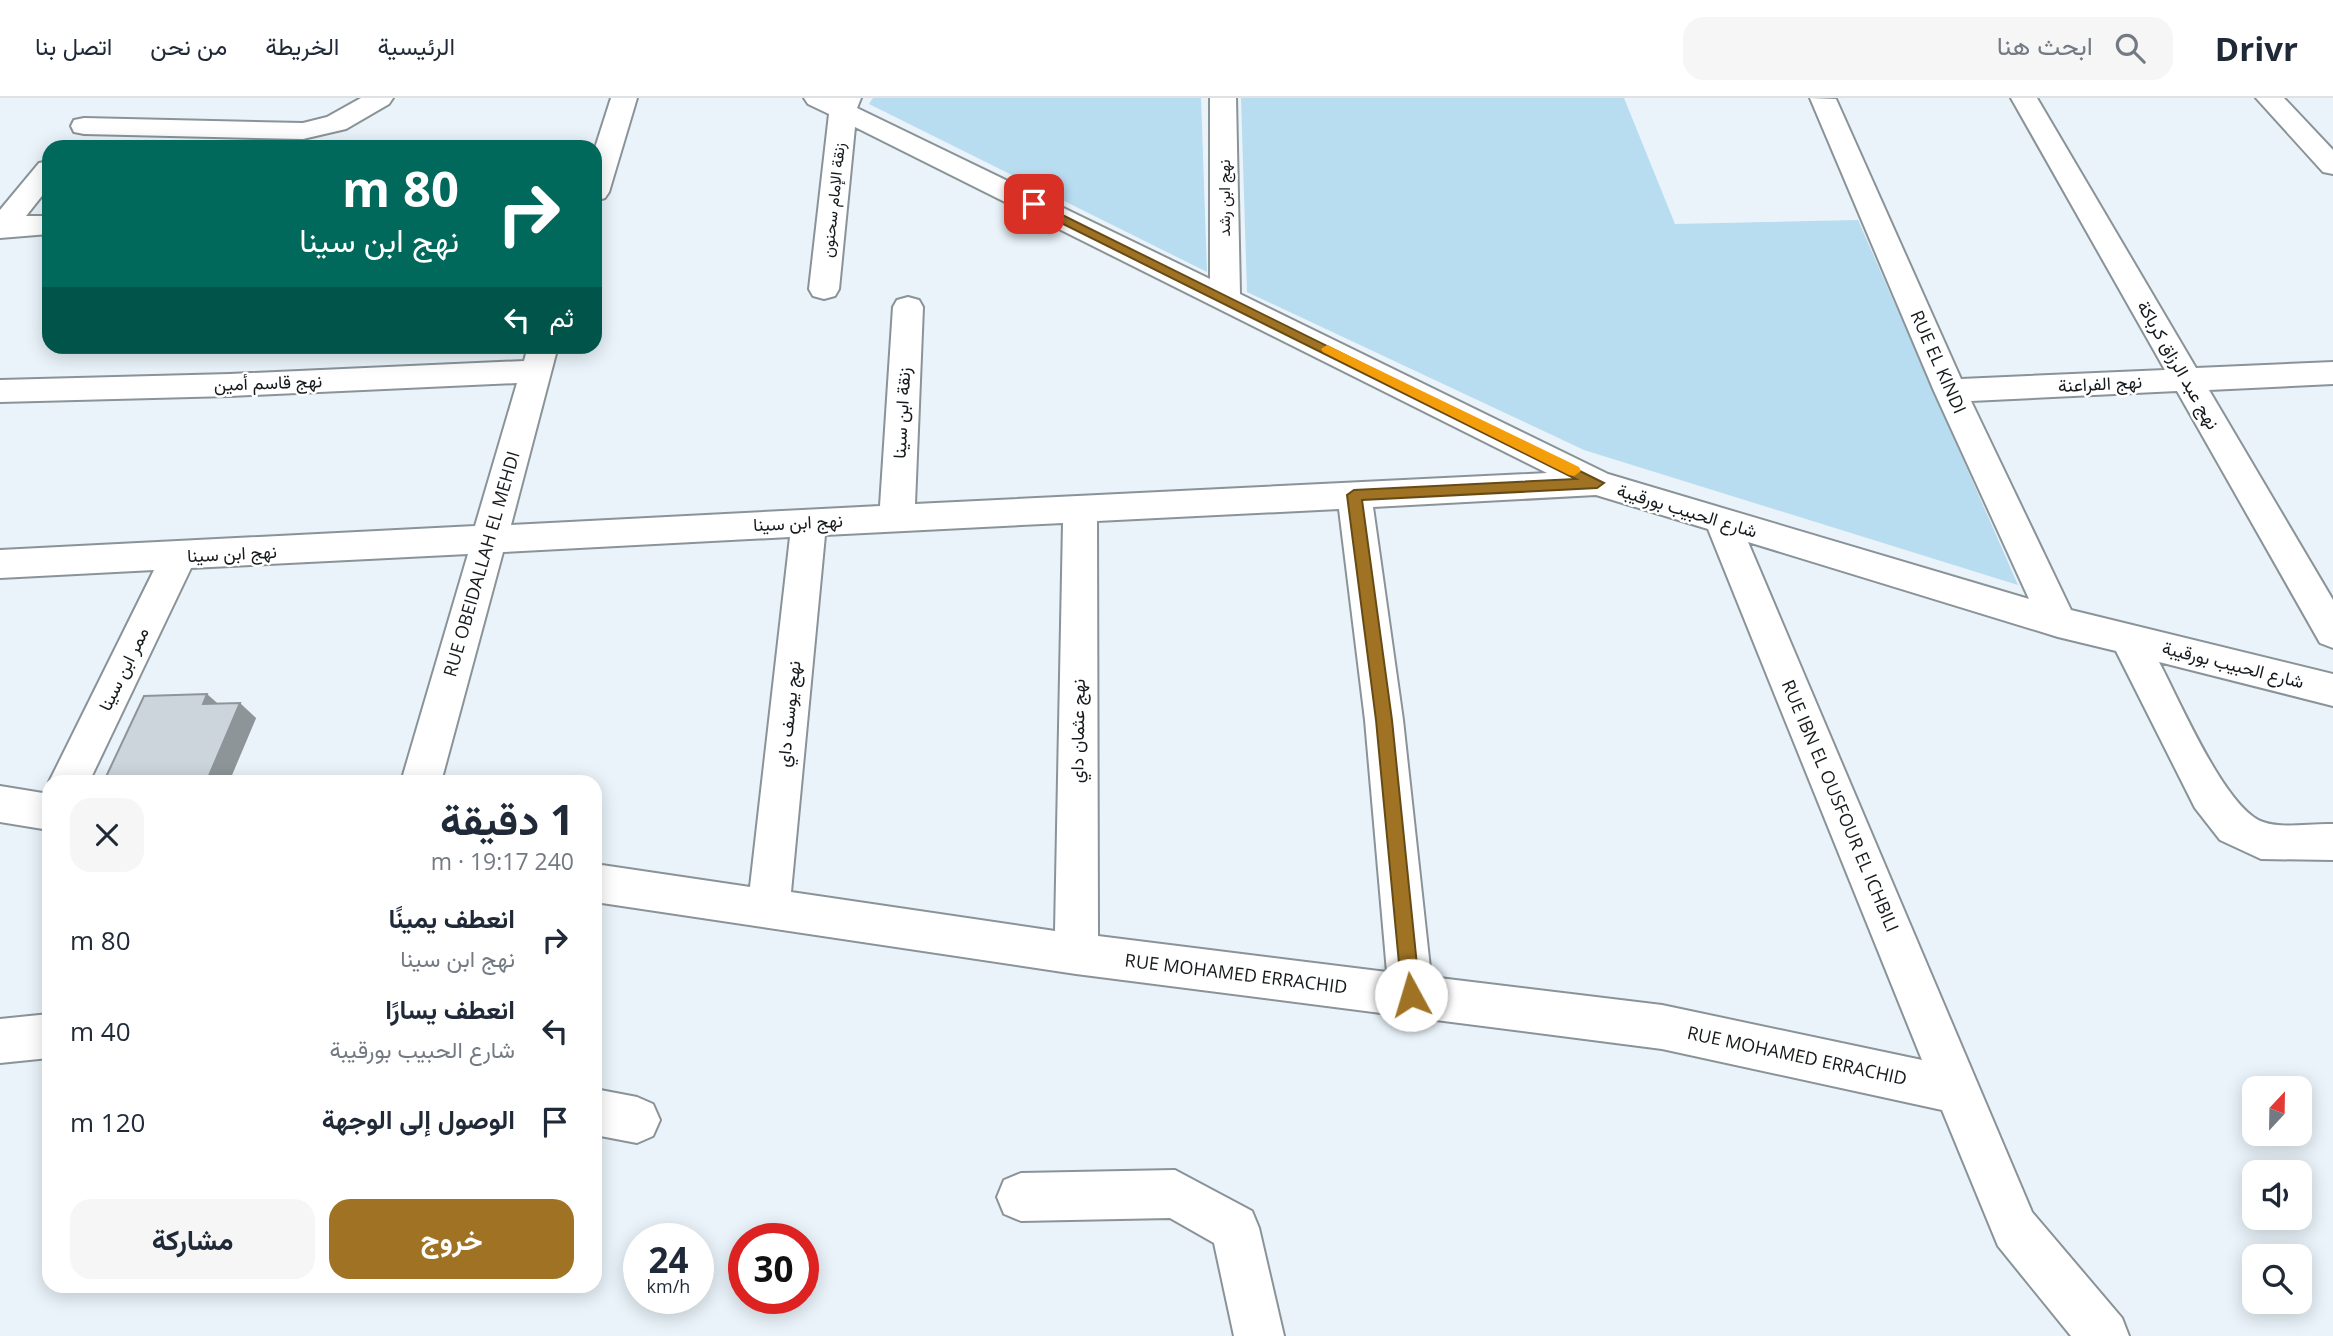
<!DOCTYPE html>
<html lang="ar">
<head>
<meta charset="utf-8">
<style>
	:root { --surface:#fff; --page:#f6f6f7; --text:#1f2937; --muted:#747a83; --line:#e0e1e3; --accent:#9f7323 }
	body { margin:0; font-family:"Open Sans",Vazirmatn,sans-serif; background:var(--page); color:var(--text); direction:rtl; height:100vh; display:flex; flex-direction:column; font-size:26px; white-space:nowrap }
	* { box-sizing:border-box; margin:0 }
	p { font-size:23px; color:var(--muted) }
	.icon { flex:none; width:38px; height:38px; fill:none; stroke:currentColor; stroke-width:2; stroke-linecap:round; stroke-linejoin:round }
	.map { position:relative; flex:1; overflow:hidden; direction:ltr }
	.details { position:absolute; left:42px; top:677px; width:560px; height:518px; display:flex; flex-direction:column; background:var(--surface); border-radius:21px; box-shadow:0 4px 18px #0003; direction:rtl }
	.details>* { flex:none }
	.hud { position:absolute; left:42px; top:42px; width:560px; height:214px; border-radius:21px; box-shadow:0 4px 18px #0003; direction:rtl; background:#00695c; color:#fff; overflow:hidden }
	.needle { width:46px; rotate:22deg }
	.buttons { position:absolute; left:2242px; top:978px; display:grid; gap:14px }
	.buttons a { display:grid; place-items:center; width:70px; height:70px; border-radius:14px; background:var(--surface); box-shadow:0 4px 18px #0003; font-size:35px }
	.speed { position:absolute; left:623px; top:1125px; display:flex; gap:14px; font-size:35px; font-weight:700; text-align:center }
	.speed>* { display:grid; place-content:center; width:91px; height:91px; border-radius:50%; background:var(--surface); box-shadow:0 4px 18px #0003; line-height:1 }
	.speed small { font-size:18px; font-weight:400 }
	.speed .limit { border:10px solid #d22; background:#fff; color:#111 }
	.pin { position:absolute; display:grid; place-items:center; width:60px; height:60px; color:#fff; margin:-30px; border-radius:14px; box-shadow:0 4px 10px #0006 }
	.me { position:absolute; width:77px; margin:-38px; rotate:354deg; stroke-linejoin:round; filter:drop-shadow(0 0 5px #0008) }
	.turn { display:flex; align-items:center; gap:24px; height:147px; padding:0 28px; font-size:32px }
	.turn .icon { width:91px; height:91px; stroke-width:2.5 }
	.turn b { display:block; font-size:49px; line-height:60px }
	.then { display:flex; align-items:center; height:66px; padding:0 28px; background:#0003; gap:14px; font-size:26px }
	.round { display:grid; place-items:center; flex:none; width:74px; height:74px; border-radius:21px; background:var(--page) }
	.overview { display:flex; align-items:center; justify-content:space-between; height:119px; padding:0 28px }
	h1 { font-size:42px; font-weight:700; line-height:52px }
	.primary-button { display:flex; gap:14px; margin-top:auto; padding:14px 28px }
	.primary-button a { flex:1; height:80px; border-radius:21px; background:var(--accent); color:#fff; font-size:28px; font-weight:700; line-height:80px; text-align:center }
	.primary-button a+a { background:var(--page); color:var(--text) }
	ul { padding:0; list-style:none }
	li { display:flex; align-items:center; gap:21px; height:91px; padding:0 28px }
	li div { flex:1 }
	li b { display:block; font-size:26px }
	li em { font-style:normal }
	header { display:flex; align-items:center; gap:42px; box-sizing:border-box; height:98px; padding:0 35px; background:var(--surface); border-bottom:2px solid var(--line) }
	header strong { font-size:33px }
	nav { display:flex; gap:38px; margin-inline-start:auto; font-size:24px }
	.search { width:490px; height:63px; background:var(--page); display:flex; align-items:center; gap:18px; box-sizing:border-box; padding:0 24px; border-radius:21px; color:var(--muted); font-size:26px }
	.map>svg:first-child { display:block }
	.green { fill:#b8dcf0 }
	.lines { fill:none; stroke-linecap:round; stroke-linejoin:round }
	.minor-casing { stroke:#899398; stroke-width:4 }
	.minor { fill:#fff; fill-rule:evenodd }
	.wall { fill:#afb7bc }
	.shaded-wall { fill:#8e9599 }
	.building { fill:#cbd5db; stroke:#8e9599; stroke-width:2 }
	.route { fill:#9f7323; stroke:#674b17; stroke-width:2 }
	.slow { fill:#f59e0b }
	.labels { text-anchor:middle; stroke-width:5; stroke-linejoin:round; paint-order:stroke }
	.far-street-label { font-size:16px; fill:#161a1c; stroke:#fff }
	.street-label { font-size:18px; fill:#161a1c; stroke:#fff }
</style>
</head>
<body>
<header>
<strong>Drivr</strong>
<div class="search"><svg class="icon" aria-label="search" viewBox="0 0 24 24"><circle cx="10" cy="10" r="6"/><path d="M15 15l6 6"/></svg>ابحث هنا</div>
<nav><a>الرئيسية</a><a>الخريطة</a><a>من نحن</a><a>اتصل بنا</a></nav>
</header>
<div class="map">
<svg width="2333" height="1238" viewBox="0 0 2333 1238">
	<rect width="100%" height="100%" fill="#e9f3f9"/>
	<!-- green -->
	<g class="green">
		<polygon points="873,0 1201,0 1207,174 869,6"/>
		<polygon points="1241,0 1624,0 1675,126 1858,122 2018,487 1584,352 1247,194"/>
	</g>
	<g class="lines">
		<defs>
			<g id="minor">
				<polygon points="361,0 393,0 389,6 346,31 303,41 84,36 74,34 71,28 74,22 84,20 303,25 327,19"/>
				<polygon points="611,0 637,0 609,94 605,100 595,103 595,50"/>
				<path d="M804,0H861L857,10L1210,181V0H1236L1240,196L1608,376L2029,501L1934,293L1810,0L1836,1L1961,281L2165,272L2011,0H2037L2196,270L2333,264V286L2209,292L2333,502V550L2320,545L2177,293L1971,303L2071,512L2333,576V608L2159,564C2179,601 2225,711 2263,724C2282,731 2312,725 2333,726V762L2261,761L2220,742L2195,710L2116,553L2058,539L1748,444L2032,1114L2122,1220L2129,1238H2071L1998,1148L1942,1012L1662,951L1076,876L595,804V766L750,789L790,439L503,454L441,684H401L468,456L191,470L89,684H49L154,472L0,480V452L475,428L517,285L230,298L0,304V282L230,276L524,263L528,248H558L511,427L880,408L893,209L897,202L908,199L919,202L923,209L915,406L1547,375L855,29L839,191L835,198L824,201L813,198L809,191L829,16L808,6ZM1596,397L1708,431L1922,962L1662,907L1431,879L1403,622L1373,409ZM1339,411L1365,622L1387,874L1098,838L1097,423ZM1063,425L1055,833L791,794L825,437Z"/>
				<polygon points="2256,0 2284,0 2333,52 2333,76 2323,74"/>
				<polygon points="49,63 49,89 26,118 49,118 49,136 0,140 0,112 39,65"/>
				<polygon points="0,688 49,696 49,732 0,724"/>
				<polygon points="49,916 49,960 0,965 0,921"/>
				<polygon points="595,991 637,999 653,1006 660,1022 653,1038 637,1045 595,1037"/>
				<polygon points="1175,1072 1252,1113 1259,1130 1284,1238 1234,1238 1214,1145 1170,1120 1021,1123 1004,1116 997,1099 1004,1082 1021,1075"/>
			</g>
		</defs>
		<!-- minor casing -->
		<use href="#minor" class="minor-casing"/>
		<!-- minor -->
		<use href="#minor" class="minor"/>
	</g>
	<!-- wall -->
	<polygon class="wall" points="218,605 256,620 229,684 105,684 104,683"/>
	<!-- shaded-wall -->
	<g class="shaded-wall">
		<polygon points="207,596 224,611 203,606"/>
		<polygon points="240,605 256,620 229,684 213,684 208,680"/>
	</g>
	<!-- building -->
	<polygon class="building" points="207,596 203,606 240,605 208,680 104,683 144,598"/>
	<!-- route -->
	<polygon class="route" points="1034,103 1604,385 1597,390 1362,402 1392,622 1420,897 1418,903 1411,906 1405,903 1402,897 1376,622 1347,397 1354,392 1576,381 1029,109 1028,106"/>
	<!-- slow -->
	<polygon class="slow" points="1327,247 1579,369 1581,373 1574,378 1569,377 1323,254 1321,251"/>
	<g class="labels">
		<!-- far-street labels -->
		<g class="far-street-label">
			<text transform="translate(1224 100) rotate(-90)" y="6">نهج ابن رشد</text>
			<text transform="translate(833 102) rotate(-84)" y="6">زنقة الإمام سحنون</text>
		</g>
		<!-- street labels -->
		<g class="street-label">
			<text transform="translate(1938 264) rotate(66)" y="6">RUE EL KINDI</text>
			<text transform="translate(2178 267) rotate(60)" y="6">نهج عبد الرزاق كرباكة</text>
			<text transform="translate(268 285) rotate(-2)" y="6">نهج قاسم أمين</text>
			<text transform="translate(2100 286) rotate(-3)" y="6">نهج الفراعنة</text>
			<text transform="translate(902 315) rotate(-87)" y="6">زنقة ابن سينا</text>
			<text transform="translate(1687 413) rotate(17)" y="6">شارع الحبيب بورقيبة</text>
			<text transform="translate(798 425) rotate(-3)" y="6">نهج ابن سينا</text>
			<text transform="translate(232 456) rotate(-3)" y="6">نهج ابن سينا</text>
			<text transform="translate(482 466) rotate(-74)" y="6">RUE OBEIDALLAH EL MEHDI</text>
			<text transform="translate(2233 567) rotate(14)" y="6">شارع الحبيب بورقيبة</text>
			<text transform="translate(124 571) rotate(-64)" y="6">ممر ابن سينا</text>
			<text transform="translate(789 616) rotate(-84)" y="6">نهج يوسف داي</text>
			<text transform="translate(1078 633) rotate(-89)" y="6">نهج عثمان داي</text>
			<text transform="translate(1840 708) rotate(67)" y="6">RUE IBN EL OUSFOUR EL ICHBILI</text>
			<text transform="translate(1236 876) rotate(7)" y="6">RUE MOHAMED ERRACHID</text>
			<text transform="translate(1797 958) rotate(12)" y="6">RUE MOHAMED ERRACHID</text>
		</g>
	</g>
</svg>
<div class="buttons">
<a><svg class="needle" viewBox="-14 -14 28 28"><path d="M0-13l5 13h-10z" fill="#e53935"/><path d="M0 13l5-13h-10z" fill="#747a83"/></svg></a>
<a><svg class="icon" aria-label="sound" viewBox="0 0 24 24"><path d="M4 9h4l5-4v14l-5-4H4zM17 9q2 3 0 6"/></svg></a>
<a><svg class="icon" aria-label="search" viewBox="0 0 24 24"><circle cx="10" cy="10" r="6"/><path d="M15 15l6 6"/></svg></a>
</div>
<div class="speed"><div>24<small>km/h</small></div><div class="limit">30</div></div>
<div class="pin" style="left:1034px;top:106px;background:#d93025"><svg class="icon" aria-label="arrive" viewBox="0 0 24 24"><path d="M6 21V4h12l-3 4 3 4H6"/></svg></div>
<svg class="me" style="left:1411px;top:897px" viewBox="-20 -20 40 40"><circle r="19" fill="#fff"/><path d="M0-13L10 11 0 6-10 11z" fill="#9f7323"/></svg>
<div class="hud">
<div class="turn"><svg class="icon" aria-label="right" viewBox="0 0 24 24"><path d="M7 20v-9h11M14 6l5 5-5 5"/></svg><div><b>80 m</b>نهج ابن سينا</div></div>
<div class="then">ثم<svg class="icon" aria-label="left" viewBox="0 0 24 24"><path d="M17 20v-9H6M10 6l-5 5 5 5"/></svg></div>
</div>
<section class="details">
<div class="overview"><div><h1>1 دقيقة</h1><p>240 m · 19:17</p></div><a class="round"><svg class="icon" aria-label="close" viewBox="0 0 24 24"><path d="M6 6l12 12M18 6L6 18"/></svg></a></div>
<ul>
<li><svg class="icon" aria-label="right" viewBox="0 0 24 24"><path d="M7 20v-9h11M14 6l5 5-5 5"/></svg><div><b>انعطف يمينًا</b><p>نهج ابن سينا</p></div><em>80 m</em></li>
<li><svg class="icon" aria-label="left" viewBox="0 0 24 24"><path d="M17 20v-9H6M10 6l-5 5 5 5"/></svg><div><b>انعطف يسارًا</b><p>شارع الحبيب بورقيبة</p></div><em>40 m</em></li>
<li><svg class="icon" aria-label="arrive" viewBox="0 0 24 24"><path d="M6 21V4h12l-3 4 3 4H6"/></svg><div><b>الوصول إلى الوجهة</b></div><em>120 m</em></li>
</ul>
<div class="primary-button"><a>خروج</a><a>مشاركة</a></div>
</section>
</div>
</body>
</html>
